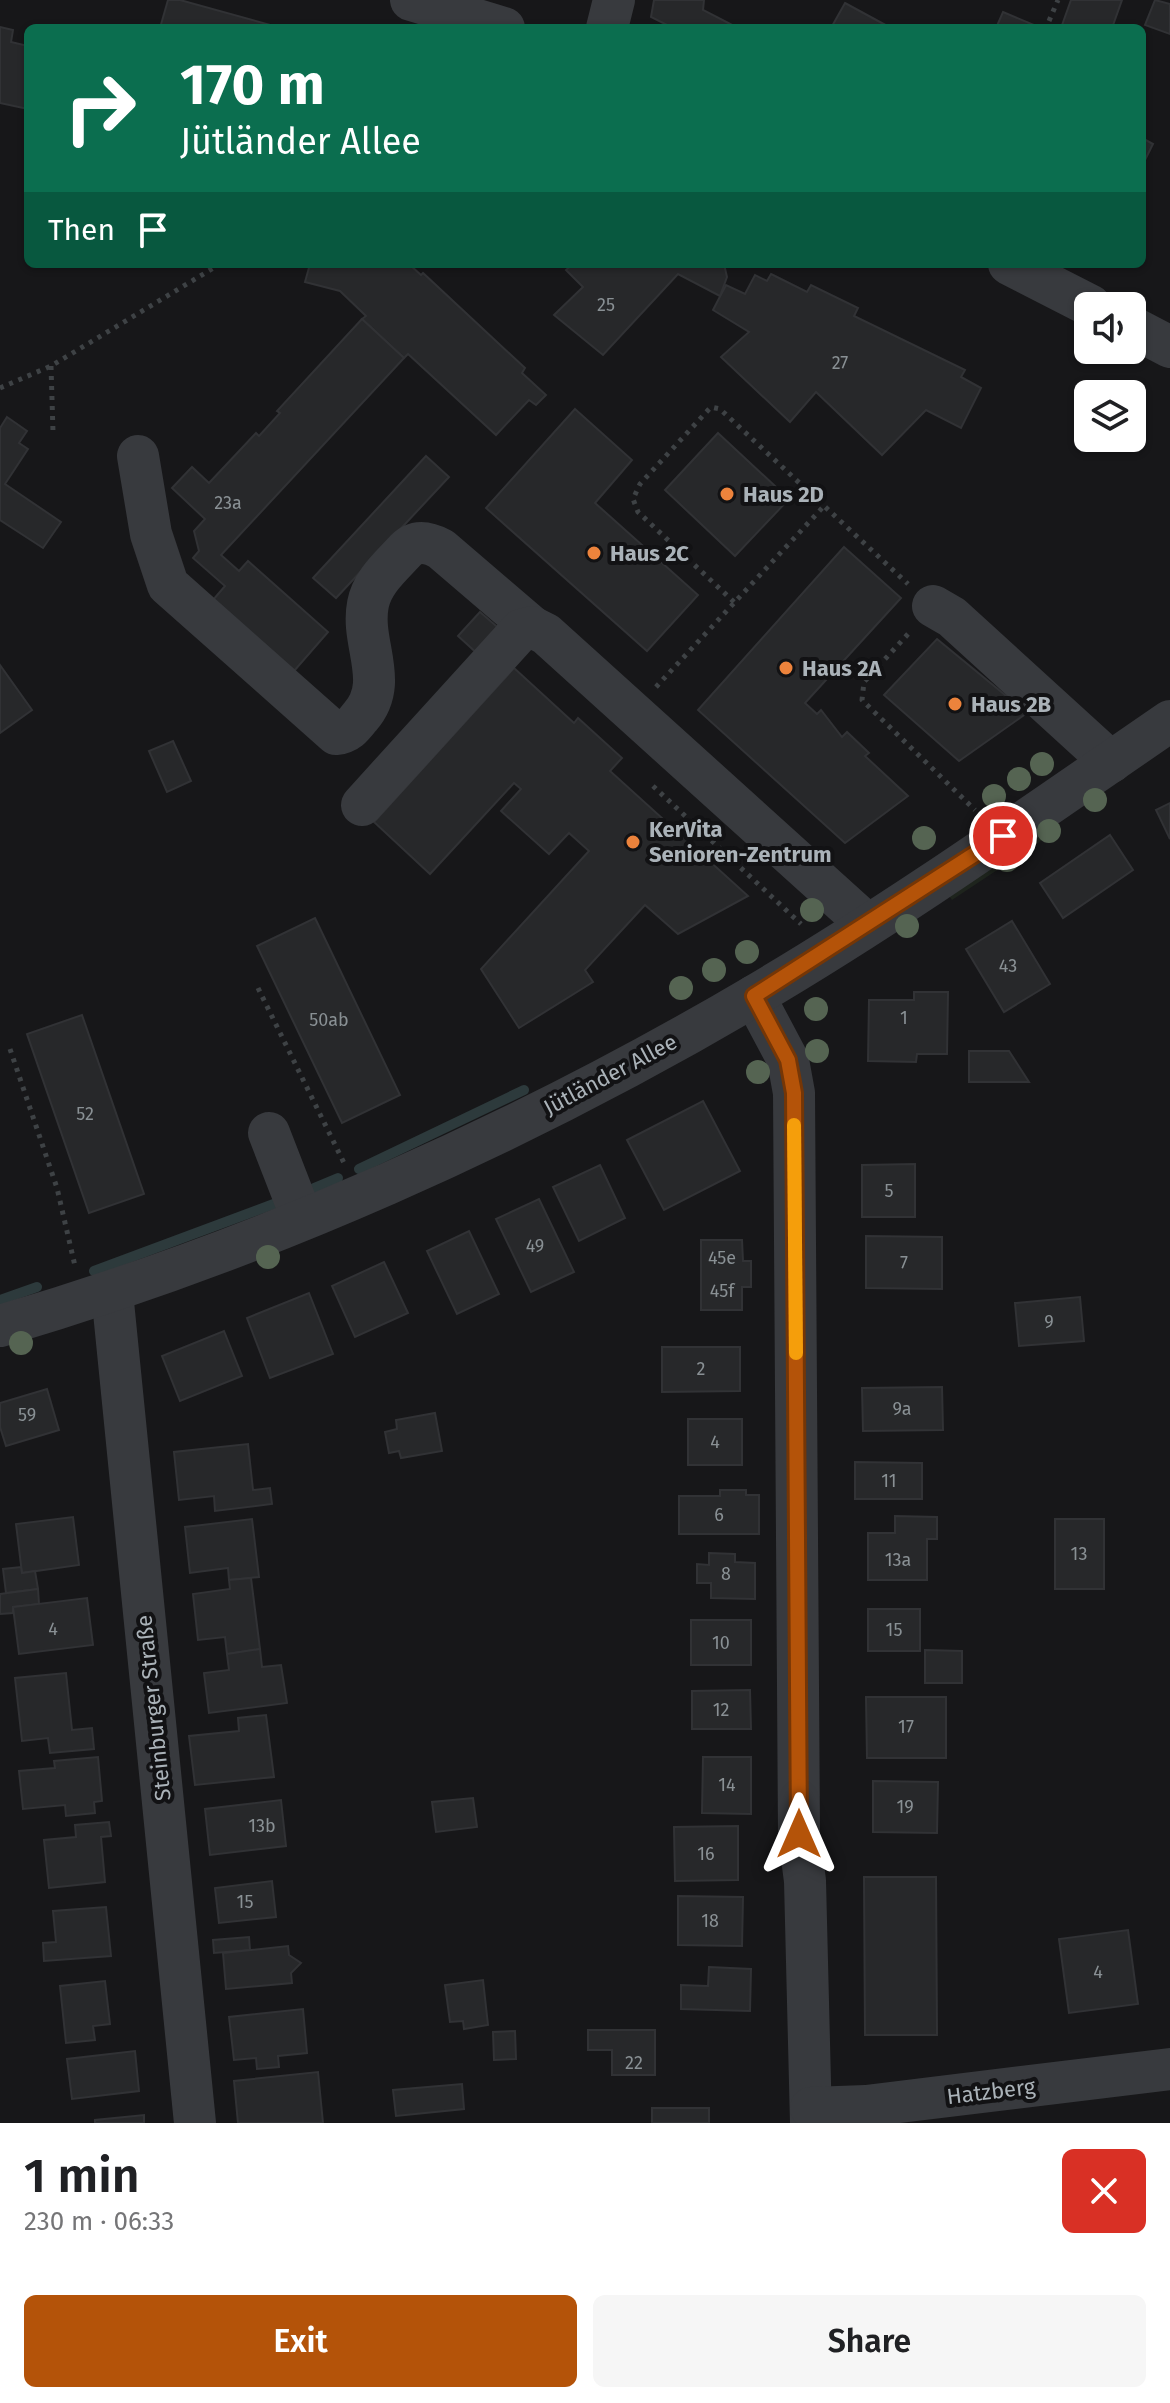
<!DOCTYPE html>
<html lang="en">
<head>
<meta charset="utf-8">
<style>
	:root { --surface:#fff; --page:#f6f6f6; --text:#202124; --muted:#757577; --accent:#b45309 }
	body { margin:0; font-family:"Fira Sans",sans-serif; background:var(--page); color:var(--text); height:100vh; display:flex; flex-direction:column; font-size:30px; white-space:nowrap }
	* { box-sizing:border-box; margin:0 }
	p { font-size:26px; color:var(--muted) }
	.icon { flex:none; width:44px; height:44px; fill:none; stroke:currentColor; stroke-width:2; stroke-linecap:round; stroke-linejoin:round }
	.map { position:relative; height:2123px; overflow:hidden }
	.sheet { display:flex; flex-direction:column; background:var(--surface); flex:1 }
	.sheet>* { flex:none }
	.guide { position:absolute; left:24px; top:24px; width:1122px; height:244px; border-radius:12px; box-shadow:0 2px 6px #0004; background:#0b6e4f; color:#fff; overflow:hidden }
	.fabs { position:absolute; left:1074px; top:292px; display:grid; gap:16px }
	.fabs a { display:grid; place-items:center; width:72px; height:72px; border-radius:12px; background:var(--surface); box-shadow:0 2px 6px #0004; font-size:40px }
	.pin { position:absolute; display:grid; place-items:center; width:68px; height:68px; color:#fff; margin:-34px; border:4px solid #fff; border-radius:50%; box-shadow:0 2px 8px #0007 }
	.me { position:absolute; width:88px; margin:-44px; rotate:0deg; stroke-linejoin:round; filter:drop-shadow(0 0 6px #0008) }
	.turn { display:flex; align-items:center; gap:28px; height:168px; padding:0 24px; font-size:36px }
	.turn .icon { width:104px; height:104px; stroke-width:2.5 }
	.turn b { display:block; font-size:56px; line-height:68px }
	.then { display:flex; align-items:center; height:76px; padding:0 24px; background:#0003; gap:16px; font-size:30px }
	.round { display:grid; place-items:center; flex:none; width:84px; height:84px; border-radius:12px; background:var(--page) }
	.summary { display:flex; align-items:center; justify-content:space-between; height:136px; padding:0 24px }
	h1 { font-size:48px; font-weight:600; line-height:60px }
	.cta { display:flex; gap:16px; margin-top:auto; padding:16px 24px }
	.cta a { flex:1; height:92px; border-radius:12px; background:var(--accent); color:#fff; font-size:32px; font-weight:600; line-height:92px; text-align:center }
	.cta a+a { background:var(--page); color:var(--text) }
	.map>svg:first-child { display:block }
	.green { fill:#1e241d }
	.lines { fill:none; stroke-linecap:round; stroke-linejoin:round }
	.stream { stroke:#2d3a3c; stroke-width:10 }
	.building { fill:#27282a; stroke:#313235; stroke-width:2 }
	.path { stroke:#3e4245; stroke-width:5; stroke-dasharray:4 6; stroke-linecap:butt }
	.minor { stroke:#383a3e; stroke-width:42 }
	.tree { fill:#556452 }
	.route-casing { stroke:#753606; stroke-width:20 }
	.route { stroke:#b45309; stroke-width:14 }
	.slow { stroke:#f59e0b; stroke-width:14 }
	.poi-dot { fill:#ec833c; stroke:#121214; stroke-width:3 }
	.labels { text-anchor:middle; stroke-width:8; stroke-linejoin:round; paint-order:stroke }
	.number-label { font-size:18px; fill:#899094 }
	.poi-label { font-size:22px; font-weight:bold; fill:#aab2b8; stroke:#121214; text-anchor:start }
	.street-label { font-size:22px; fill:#aab2b8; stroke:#121214 }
</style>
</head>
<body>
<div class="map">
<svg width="1170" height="2123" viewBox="0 0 1170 2123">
	<rect width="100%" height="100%" fill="#171719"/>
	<!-- green -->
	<polygon class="green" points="1051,825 1056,831 952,900 947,893"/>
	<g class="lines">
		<!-- stream -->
		<g class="stream">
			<polyline points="359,1169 524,1090"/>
			<polyline points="314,1188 338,1178"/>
			<polyline points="94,1271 279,1202"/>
			<polyline points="0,1300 37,1287"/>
		</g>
	</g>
	<!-- building -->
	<g class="building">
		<polygon points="168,0 180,0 281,28 160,28"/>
		<polygon points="654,0 704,0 703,10 738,28 673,28 651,17"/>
		<polygon points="1071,0 1122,0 1112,28 1061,28"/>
		<polygon points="1155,0 1170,4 1170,34 1145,25"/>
		<polygon points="845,3 891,28 831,28"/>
		<polygon points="1003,12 1041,28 996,28"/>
		<polygon points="0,27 13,30 11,42 28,46 28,109 0,103"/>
		<polygon points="1142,138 1153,144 1142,166"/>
		<polygon points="310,264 409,264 421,275 423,273 525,368 522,373 546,395 536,405 529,400 496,435 408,354 404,358 362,319 366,316 340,291 305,282"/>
		<polygon points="573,264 724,264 727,277 720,296 678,274 603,355 554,315 583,287 566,270"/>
		<polygon points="771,274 807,292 811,285 858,308 854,316 965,370 961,377 981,388 961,428 926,410 882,455 816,392 790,422 721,357 749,332 713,310 726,285 745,294 755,275 767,281"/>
		<polygon points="362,319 404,358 221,555 239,571 248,561 328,632 294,671 213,600 225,586 193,558 199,551 194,531 205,519 172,488 192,467 209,483 256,433 259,436 280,413 277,411"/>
		<polygon points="575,409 632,460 595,503 698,595 647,651 486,508"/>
		<polygon points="7,417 27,431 19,443 28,449 5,484 61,522 43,548 0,520 0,428"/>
		<polygon points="718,433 789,499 735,556 665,490"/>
		<polygon points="426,456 449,477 336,598 313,578"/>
		<polygon points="844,547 901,598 805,703 817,714 821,710 842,737 847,732 869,753 865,756 908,796 845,843 698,710"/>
		<polygon points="480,612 502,631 480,656 458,636"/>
		<polygon points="937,639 1027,713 959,761 884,695"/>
		<polygon points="0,665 32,710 0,733"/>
		<polygon points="514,668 574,723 578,718 622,758 610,771 748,896 678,934 645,905 585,970 593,982 519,1028 481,969 589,851 569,833 549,854 501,811 521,789 514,783 430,874 374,822"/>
		<polygon points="173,741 191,781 167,792 149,751"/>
		<polygon points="1170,803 1170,839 1156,810"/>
		<polygon points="1110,835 1133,870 1063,918 1040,883"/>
		<polygon points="315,918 400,1095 342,1123 257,946"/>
		<polygon points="1012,921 1050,984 1004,1012 966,949"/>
		<polygon points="914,992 948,992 947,1054 917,1054 916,1062 868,1061 869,1000 914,1000"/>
		<polygon points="82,1015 144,1194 89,1213 27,1034"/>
		<polygon points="969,1051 1009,1051 1029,1082 969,1082"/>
		<polygon points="703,1101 740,1171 664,1210 627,1140"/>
		<polygon points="915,1164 915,1217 862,1217 862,1165"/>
		<polygon points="600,1165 625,1218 579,1241 553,1187"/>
		<polygon points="539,1199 574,1272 531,1292 496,1219"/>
		<polygon points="469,1231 499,1294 457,1314 427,1251"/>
		<polygon points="866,1236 942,1237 942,1289 866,1288"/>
		<polygon points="701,1240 742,1240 743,1261 751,1261 751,1287 742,1287 742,1310 701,1310"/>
		<polygon points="384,1262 408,1313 355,1337 332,1286"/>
		<polygon points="309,1293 333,1354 270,1378 247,1318"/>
		<polygon points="1080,1297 1084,1341 1019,1346 1015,1303"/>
		<polygon points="224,1331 242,1376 180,1401 162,1356"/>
		<polygon points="662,1347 740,1347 740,1391 662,1392"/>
		<polygon points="942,1387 943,1430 863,1431 862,1388"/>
		<polygon points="47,1389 59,1430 6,1446 0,1427 0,1403"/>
		<polygon points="435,1413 442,1451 401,1458 399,1451 389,1453 385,1432 397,1429 396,1420"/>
		<rect x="688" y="1419" width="54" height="46"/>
		<polygon points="248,1444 253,1490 270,1488 272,1504 215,1511 214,1496 179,1500 174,1452"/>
		<polygon points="855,1462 922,1463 922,1499 855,1499"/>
		<polygon points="720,1490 746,1490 746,1495 759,1495 759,1534 679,1534 679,1496 720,1496"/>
		<polygon points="895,1516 937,1517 937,1539 927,1539 927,1580 868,1580 868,1533 895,1533"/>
		<polygon points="73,1517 79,1565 22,1573 16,1524"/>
		<polygon points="252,1519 259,1577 229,1580 228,1568 190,1573 185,1527"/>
		<rect x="1055" y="1519" width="49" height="70"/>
		<polygon points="709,1553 735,1554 735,1562 755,1563 755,1599 711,1598 711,1583 697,1583 697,1564 709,1565"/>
		<polygon points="21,1567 22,1573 35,1571 38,1589 6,1593 3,1569"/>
		<polygon points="251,1578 260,1649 227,1654 225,1637 198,1640 193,1594 230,1589 229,1580"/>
		<polygon points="38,1589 39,1604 13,1607 13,1613 0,1614 0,1594"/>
		<polygon points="87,1598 93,1645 19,1654 13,1607"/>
		<rect x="868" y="1609" width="52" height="42"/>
		<rect x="691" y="1620" width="60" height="45"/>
		<polygon points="260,1649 262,1667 281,1665 287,1703 209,1713 204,1673 229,1670 227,1654"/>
		<polygon points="925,1650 962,1651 962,1683 925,1683"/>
		<polygon points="66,1673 72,1730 92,1728 94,1749 50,1753 48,1738 22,1741 15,1678"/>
		<polygon points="750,1690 751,1729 692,1729 692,1691"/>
		<polygon points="866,1697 946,1697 946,1758 867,1758"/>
		<polygon points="266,1715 274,1777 195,1785 189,1736 239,1731 238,1718"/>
		<polygon points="98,1757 102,1801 94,1802 95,1813 66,1816 65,1805 23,1809 19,1771 55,1768 54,1761"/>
		<polygon points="703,1757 751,1757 751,1814 702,1813"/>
		<polygon points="873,1781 938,1782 937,1833 873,1832"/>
		<polygon points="473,1798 477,1827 436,1832 432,1802"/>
		<polygon points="281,1800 286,1846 210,1855 205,1809"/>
		<polygon points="109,1822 111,1836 101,1837 105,1882 49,1888 44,1840 76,1837 75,1825"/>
		<polygon points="738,1826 738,1880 675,1881 674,1827"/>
		<polygon points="864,1877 936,1877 937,2035 865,2035"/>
		<polygon points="272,1881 276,1917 219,1923 215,1888"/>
		<polygon points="678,1896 743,1897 742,1946 678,1945"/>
		<polygon points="106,1907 111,1956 44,1961 43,1943 56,1942 53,1911"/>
		<polygon points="1128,1930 1138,2004 1069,2013 1059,1939"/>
		<polygon points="249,1937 250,1950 214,1953 213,1940"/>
		<polygon points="288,1946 289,1955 301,1963 291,1973 292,1983 226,1989 223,1953"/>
		<polygon points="709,1967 751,1969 750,2011 681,2009 681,1985 708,1986"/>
		<polygon points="483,1980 488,2025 464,2029 463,2021 450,2022 445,1985"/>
		<polygon points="105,1981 110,2024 93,2026 95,2040 66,2043 60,1986"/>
		<polygon points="303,2009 307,2053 278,2056 279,2067 257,2069 256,2058 234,2060 229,2017"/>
		<polygon points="588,2030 655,2030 655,2075 612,2075 612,2050 588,2050"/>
		<polygon points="515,2031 516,2059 494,2060 493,2032"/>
		<polygon points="135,2051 139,2091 72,2099 67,2059"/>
		<polygon points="318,2072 323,2123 238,2123 234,2081"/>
		<polygon points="462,2084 464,2109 396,2116 393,2090"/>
		<rect x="652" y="2108" width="57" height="15"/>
		<polygon points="144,2115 144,2123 95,2123 95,2120"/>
	</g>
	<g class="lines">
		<!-- path -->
		<g class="path">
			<polyline points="1049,21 1058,0"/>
			<polyline points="51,366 53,432"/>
			<polyline points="0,388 51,366 220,264"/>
			<polyline points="734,602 638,512 633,499 640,484 711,407 720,409 908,584"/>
			<polyline points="908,634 864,682 862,700 975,810"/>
			<polyline points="656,687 824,506"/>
			<polyline points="653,786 801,924"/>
			<polyline points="258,988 344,1163"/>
			<polyline points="10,1049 57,1188 75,1266"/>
		</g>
		<!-- minor -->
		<g class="minor">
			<polyline points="411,0 504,28"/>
			<polyline points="607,28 614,0"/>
			<polyline points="1009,264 1091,306"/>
			<polyline points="1132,327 1170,347"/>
			<path d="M138,456L151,534L168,585L336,734C348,733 353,726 360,717C391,682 360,644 368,604C372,583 389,568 403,553C414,540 426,541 441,549L532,627"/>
			<polyline points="933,606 952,617 1111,762"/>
			<polyline points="362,805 521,630 532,627 546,634 868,925"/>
			<polyline points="754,996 788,1060 794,1093 799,1834 805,1881 811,2123"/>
			<polyline points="269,1133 302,1218"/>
			<polyline points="112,1292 195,2123"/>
			<path d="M0,1326C262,1249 518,1135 754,996C897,912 1033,815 1170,721"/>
			<polyline points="811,2108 866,2106 1170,2069"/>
		</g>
	</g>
	<!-- trees -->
	<g class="tree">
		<circle cx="1042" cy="764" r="12"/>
		<circle cx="1019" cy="779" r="12"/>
		<circle cx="994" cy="796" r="12"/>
		<circle cx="1095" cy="800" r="12"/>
		<circle cx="1049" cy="831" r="12"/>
		<circle cx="924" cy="838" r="12"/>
		<circle cx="1007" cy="860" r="12"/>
		<circle cx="812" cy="910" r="12"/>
		<circle cx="907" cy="926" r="12"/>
		<circle cx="747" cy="952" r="12"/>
		<circle cx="714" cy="970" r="12"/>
		<circle cx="681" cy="988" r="12"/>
		<circle cx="816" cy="1009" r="12"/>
		<circle cx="817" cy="1051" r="12"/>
		<circle cx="758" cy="1072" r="12"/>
		<circle cx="268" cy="1257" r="12"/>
		<circle cx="21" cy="1343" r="12"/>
	</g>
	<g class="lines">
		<defs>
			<polyline id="route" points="799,1834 794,1093 788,1060 754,996 1003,836"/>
		</defs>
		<!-- route casing -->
		<use href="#route" class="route-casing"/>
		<!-- route -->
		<use href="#route" class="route"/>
		<!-- slow -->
		<polyline class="slow" points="794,1125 796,1353"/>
	</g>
	<!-- markers -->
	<g class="poi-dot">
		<circle cx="727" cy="494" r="8"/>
		<circle cx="594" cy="553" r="8"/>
		<circle cx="786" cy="668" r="8"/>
		<circle cx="955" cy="704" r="8"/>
		<circle cx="633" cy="842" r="8"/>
	</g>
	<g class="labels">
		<!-- number labels -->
		<g class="number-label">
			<text x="606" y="311">25</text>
			<text x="840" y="369">27</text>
			<text x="228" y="509">23a</text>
			<text x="1008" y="972">43</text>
			<text x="904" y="1024">1</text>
			<text x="329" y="1026">50ab</text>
			<text x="85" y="1120">52</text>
			<text x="889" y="1197">5</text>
			<text x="535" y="1252">49</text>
			<text x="722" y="1264">45e</text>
			<text x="904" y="1269">7</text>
			<text x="722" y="1297">45f</text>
			<text x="1049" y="1328">9</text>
			<text x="701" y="1375">2</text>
			<text x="902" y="1415">9a</text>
			<text x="27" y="1421">59</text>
			<text x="715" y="1448">4</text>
			<text x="889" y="1487">11</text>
			<text x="719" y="1521">6</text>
			<text x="1079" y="1560">13</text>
			<text x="898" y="1566">13a</text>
			<text x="726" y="1580">8</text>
			<text x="53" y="1635">4</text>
			<text x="894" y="1636">15</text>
			<text x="721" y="1649">10</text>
			<text x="721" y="1716">12</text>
			<text x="906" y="1733">17</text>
			<text x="727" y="1791">14</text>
			<text x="905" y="1813">19</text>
			<text x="262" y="1832">13b</text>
			<text x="706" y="1860">16</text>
			<text x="245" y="1908">15</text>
			<text x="710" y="1927">18</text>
			<text x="1098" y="1978">4</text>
			<text x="634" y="2069">22</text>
		</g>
		<!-- poi labels -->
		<g class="poi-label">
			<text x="743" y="502">Haus 2D</text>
			<text x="610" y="561">Haus 2C</text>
			<text x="802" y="676">Haus 2A</text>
			<text x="971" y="712">Haus 2B</text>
			<text x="649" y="837">KerVita<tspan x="649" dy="25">Senioren-Zentrum</tspan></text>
		</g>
		<!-- street labels -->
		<g class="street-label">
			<text transform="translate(610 1074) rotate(-28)" y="8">Jütländer Allee</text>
			<text transform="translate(153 1708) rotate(-96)" y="8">Steinburger Straße</text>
			<text transform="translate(991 2091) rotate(-7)" y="8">Hatzberg</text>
		</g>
	</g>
</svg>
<div class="fabs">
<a><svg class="icon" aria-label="sound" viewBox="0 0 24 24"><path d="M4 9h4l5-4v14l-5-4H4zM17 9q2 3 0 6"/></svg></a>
<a><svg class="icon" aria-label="layers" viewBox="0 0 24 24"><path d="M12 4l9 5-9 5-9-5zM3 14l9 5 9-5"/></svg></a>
</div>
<div class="pin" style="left:1003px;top:836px;background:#d93025"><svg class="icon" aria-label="arrive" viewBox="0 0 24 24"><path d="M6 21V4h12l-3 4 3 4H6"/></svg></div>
<svg class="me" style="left:799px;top:1834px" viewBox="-20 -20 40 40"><path d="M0-17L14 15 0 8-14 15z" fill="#b45309" stroke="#fff" stroke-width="4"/></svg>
<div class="guide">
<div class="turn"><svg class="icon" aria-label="right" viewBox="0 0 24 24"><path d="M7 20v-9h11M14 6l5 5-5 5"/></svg><div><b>170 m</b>Jütländer Allee</div></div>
<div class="then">Then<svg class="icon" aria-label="arrive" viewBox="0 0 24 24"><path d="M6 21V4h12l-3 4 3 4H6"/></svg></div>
</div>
</div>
<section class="sheet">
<div class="summary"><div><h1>1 min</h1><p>230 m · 06:33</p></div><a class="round" style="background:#d93025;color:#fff"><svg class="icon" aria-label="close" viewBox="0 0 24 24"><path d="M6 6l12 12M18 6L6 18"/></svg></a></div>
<div class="cta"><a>Exit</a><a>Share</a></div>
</section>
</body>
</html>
